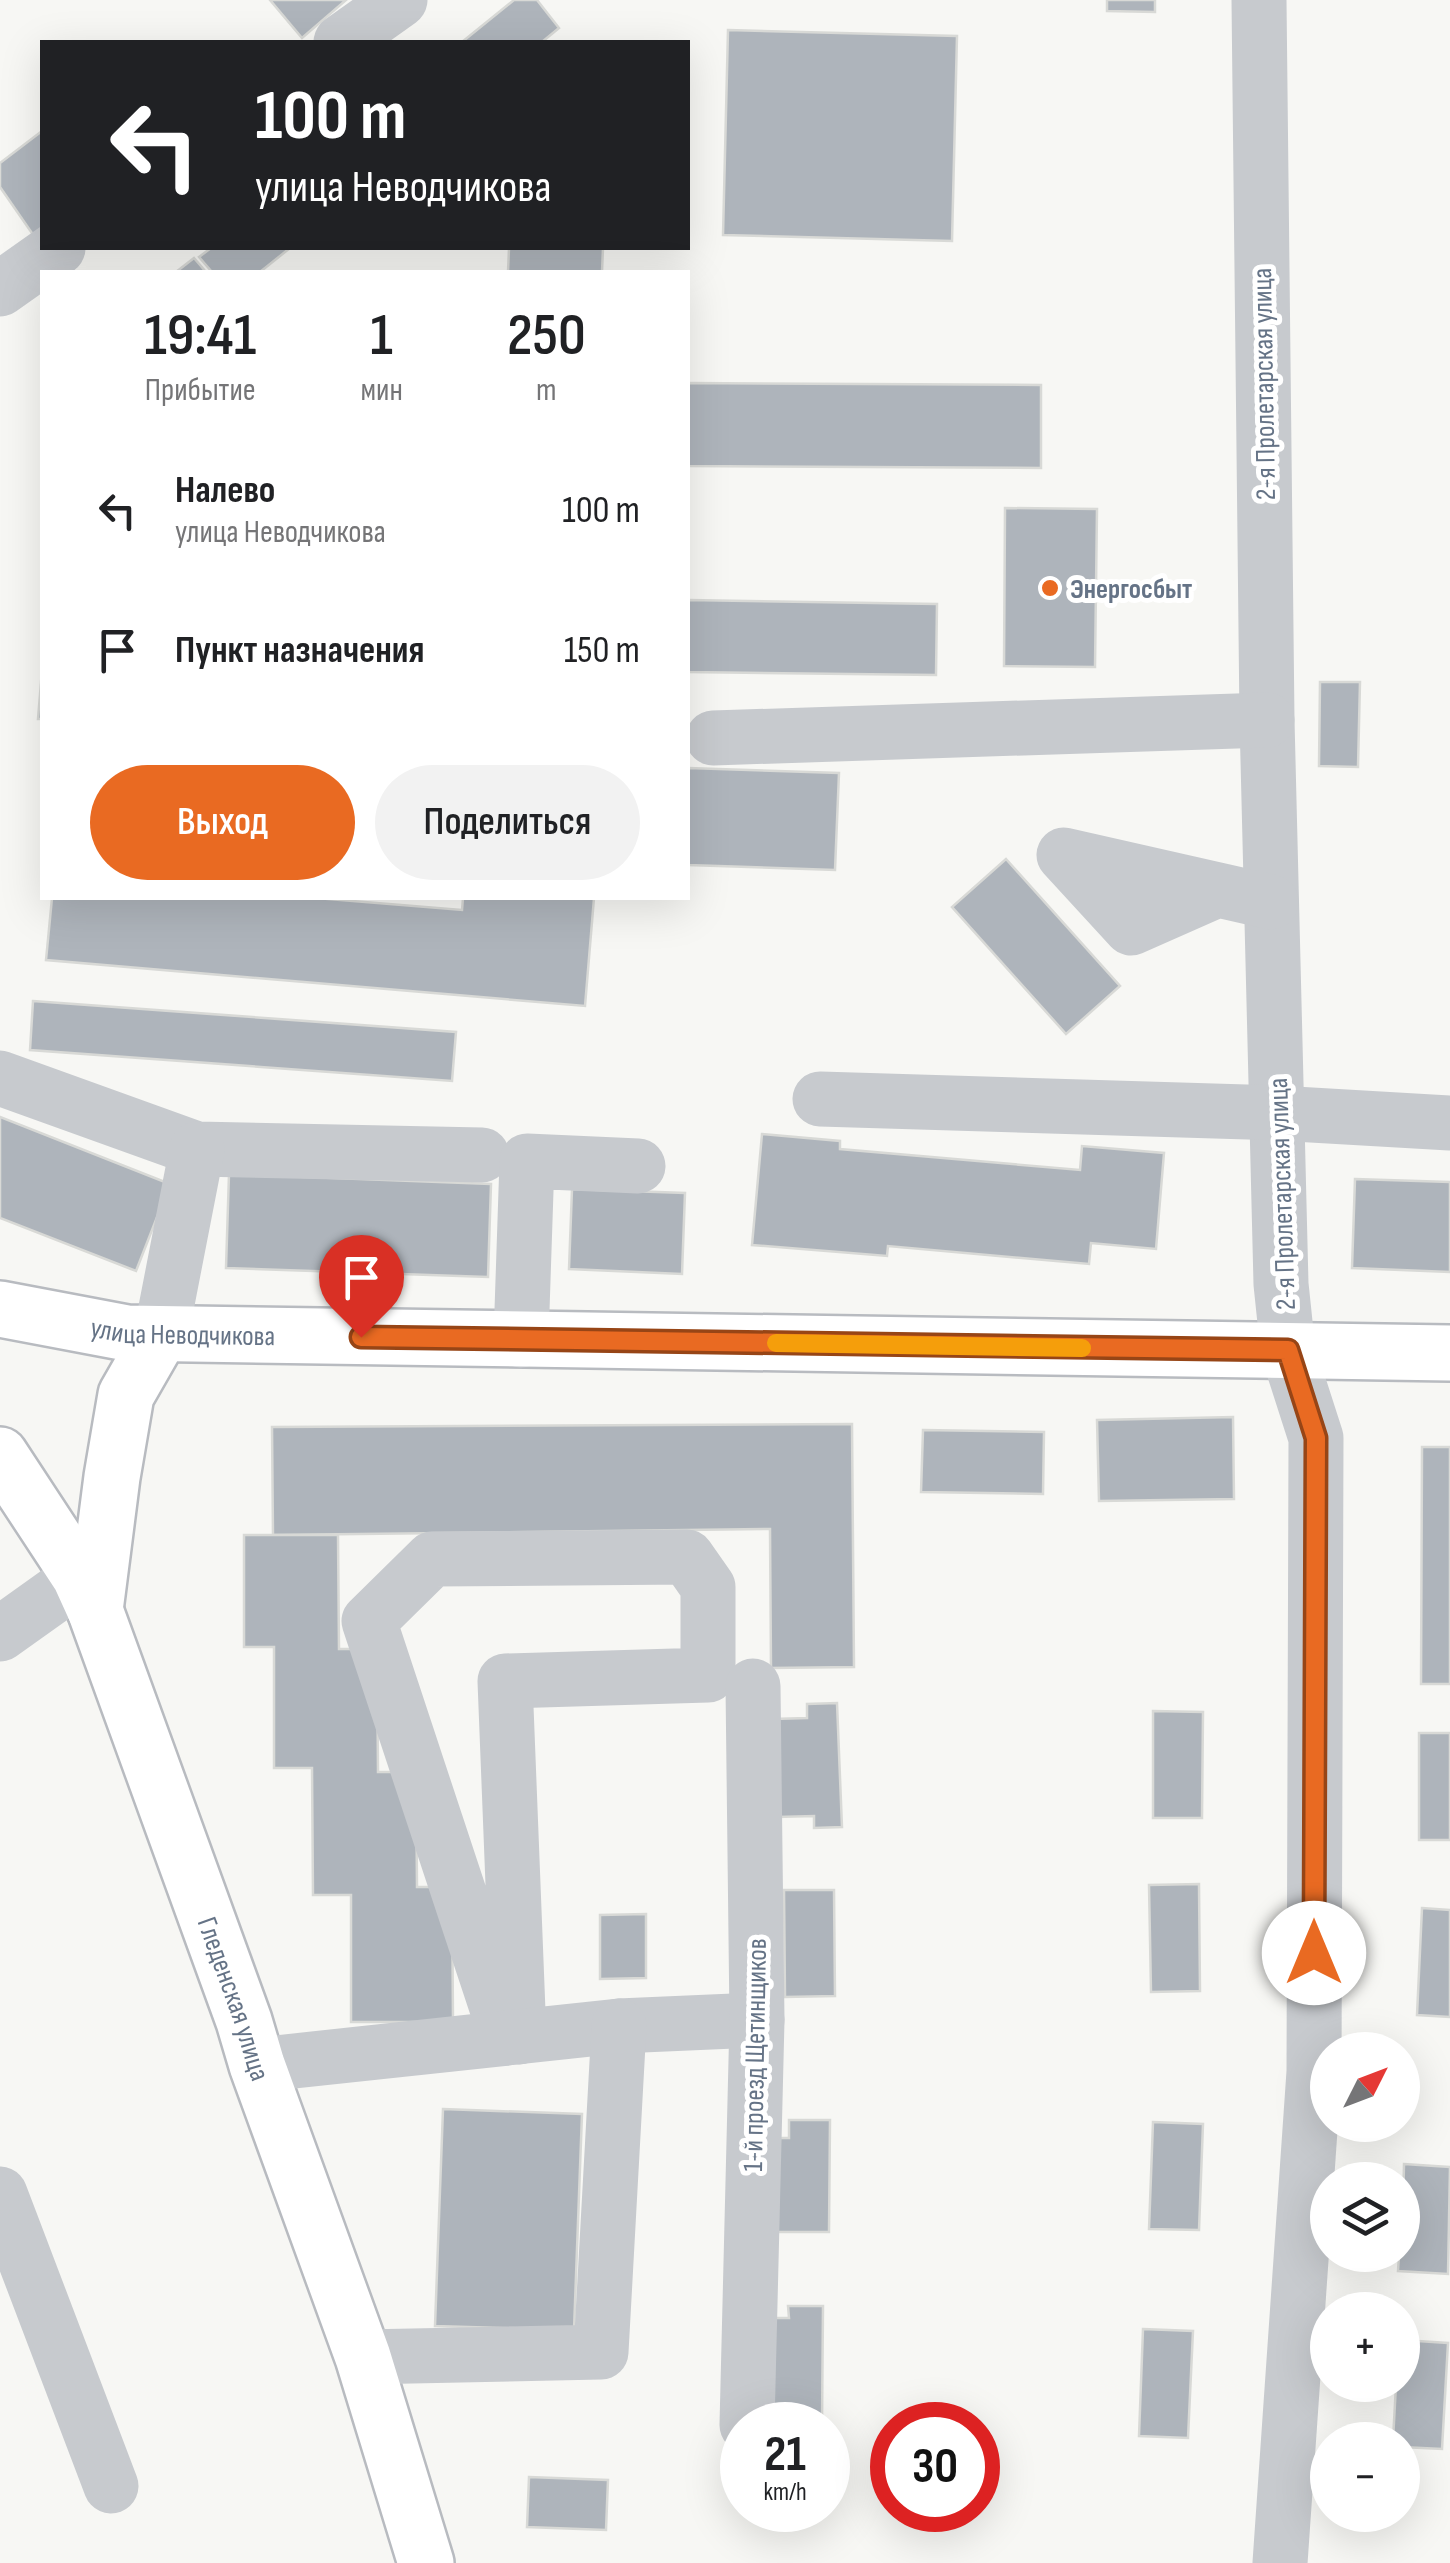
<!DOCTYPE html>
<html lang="ru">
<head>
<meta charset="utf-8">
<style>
	:root { --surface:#fff; --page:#f2f2f2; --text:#202124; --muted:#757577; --accent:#e96a22 }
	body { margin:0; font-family:"Sofia Sans Condensed",sans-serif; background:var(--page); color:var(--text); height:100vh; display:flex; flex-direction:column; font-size:38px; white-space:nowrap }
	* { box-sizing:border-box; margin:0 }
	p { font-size:32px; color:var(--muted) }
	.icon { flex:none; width:55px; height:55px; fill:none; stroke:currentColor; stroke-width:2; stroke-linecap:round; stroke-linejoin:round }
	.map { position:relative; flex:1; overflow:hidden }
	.side { position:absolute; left:40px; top:270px; width:650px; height:630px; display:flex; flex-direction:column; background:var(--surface); border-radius:0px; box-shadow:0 10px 40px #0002 }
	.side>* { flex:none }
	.guide { position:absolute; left:40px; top:40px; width:650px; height:210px; border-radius:0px; box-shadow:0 10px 40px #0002; background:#202124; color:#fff; overflow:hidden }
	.needle { width:65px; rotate:48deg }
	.tools { position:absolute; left:1310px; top:2032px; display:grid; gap:20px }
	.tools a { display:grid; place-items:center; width:110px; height:110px; border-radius:50%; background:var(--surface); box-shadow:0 10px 40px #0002; font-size:50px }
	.speed { position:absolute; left:720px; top:2402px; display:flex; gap:20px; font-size:50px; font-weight:700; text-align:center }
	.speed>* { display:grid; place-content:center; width:130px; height:130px; border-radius:50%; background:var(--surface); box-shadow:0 10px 40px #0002; line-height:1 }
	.speed small { font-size:25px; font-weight:400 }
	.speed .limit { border:15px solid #d22; background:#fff; color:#111 }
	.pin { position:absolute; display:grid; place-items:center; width:85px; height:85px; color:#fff; margin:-102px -42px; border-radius:50% 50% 50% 0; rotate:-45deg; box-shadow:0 0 10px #0007 }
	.pin .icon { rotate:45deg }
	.me { position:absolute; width:110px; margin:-55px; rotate:0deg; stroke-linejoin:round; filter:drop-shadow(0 0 8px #0008) }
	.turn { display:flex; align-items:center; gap:35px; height:210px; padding:0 50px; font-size:45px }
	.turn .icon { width:130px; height:130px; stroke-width:2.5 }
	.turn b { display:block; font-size:70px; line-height:85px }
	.eta { display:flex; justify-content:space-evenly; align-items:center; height:170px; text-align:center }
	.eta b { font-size:60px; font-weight:600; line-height:70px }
	.button { display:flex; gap:20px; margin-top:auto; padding:20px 50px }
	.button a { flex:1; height:115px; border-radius:60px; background:var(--accent); color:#fff; font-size:40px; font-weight:600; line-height:115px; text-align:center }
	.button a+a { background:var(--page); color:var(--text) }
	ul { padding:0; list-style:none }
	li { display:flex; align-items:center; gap:30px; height:140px; padding:0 50px }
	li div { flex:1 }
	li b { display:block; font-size:38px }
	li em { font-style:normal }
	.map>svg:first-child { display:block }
	.building { fill:#aeb4bb; stroke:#d8d9d6; stroke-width:2.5 }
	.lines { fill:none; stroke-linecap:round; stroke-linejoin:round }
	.major-casing { stroke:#b8bbc0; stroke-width:60 }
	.minor { stroke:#c7cace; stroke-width:55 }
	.major { stroke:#fff; stroke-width:55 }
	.route-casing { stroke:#974516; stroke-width:25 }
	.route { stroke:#e96a22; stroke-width:18 }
	.slow { stroke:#f59e0b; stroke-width:18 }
	.poi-dot { fill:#e96a22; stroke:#fff; stroke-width:4 }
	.labels { text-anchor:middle; stroke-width:10; stroke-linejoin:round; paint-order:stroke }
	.street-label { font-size:28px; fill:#657386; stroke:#fff }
	.poi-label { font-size:28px; font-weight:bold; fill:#657386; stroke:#fff; text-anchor:start }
</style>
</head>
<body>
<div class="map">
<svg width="1450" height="2563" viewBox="0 0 1450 2563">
	<rect width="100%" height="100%" fill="#f7f7f4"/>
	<!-- building -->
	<g class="building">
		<polygon points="270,0 346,0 302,38"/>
		<polygon points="514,0 537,0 559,28 542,42 462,42"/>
		<polygon points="1107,0 1155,0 1155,12 1107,11"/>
		<polygon points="728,30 957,36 952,241 723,235"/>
		<polygon points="42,131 42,234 36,239 0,187 0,163"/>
		<polygon points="211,248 290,248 260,272 212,272 199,257"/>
		<polygon points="509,248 603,248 602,272 508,272"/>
		<polygon points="194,258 206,272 176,272"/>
		<polygon points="688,383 1041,385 1041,468 688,466"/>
		<polygon points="1005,508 1097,509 1095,667 1004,666"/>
		<polygon points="688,600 937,604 936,675 688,672"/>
		<polygon points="42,670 42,719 38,719"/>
		<polygon points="1320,682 1360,682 1358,767 1319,766"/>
		<polygon points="688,768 839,773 835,870 688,865"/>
		<polygon points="1006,859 1120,986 1066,1034 952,907"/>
		<polygon points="52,898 316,898 462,910 463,898 594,898 585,1006 46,960"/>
		<polygon points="33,1001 456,1032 452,1081 30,1050"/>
		<polygon points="0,1117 170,1184 136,1271 0,1218"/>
		<polygon points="762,1134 840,1141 840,1149 1080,1170 1082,1146 1164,1153 1156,1249 1091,1243 1089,1264 888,1246 887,1256 752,1245"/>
		<polygon points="229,1174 491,1184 488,1277 226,1268"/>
		<polygon points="1355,1179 1450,1182 1450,1272 1352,1268"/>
		<polygon points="572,1189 685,1193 682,1274 569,1269"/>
		<polygon points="1233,1417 1234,1499 1099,1501 1097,1420"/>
		<polygon points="852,1424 854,1667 771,1668 770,1529 273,1535 272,1427"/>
		<polygon points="923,1430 1044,1432 1043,1494 921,1492"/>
		<polygon points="1422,1447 1450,1447 1450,1684 1421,1684"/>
		<polygon points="244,1535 338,1535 339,1649 377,1649 378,1772 416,1772 417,1887 452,1887 453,2022 351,2022 351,1895 313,1895 312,1768 274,1768 274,1647 244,1647"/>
		<polygon points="837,1703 842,1827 814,1828 814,1816 777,1817 773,1719 807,1718 807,1704"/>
		<polygon points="1153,1711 1203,1712 1202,1818 1153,1818"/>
		<rect x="1419" y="1733" width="31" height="107"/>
		<polygon points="1199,1884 1200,1991 1151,1992 1149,1885"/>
		<polygon points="784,1890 834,1890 835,1996 785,1997"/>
		<polygon points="1422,1908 1450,1910 1450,2017 1417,2015"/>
		<polygon points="646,1914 646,1978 600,1979 600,1915"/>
		<polygon points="443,2109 582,2114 574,2330 435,2326"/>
		<polygon points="789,2120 830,2120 829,2232 773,2232 774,2138 789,2138"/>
		<polygon points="1153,2122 1203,2124 1199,2230 1149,2229"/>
		<polygon points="1404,2164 1450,2167 1448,2274 1398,2271 1399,2255 1402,2255"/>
		<polygon points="788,2306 823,2306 822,2425 788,2425 788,2421 762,2421 763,2318 789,2318"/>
		<polygon points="1143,2329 1193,2331 1188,2438 1139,2436"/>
		<polygon points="1402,2340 1448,2343 1442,2449 1402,2447 1402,2440 1393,2440 1396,2385 1402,2385"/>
		<polygon points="529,2477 608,2480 606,2530 527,2527"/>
	</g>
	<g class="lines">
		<defs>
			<g id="major">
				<path id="s1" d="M0,1309L127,1333L1450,1353"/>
				<path id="s2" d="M0,1455L80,1577L95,1610L244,2021L257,2065L363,2357L426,2563"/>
				<polyline points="95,1610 112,1477 126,1395 161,1334"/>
			</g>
		</defs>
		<!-- major casing -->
		<use href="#major" class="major-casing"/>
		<!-- minor -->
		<g class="minor">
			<polyline points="1259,0 1267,720 1281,1284 1288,1351 1316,1438 1314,2072 1280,2563"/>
			<polyline points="341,42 400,0"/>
			<polyline points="0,289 58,248"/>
			<polyline points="713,738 1267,720"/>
			<polyline points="1217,890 1131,928 1064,855 1271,902"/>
			<polyline points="0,1078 197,1149 482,1155"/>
			<polyline points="820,1099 1277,1113 1450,1123"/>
			<polyline points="161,1334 197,1149"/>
			<polyline points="521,1340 527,1161 638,1166"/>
			<polyline points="0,1634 80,1577"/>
			<polyline points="507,2038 369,1621 432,1559 687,1557 708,1587 708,1675 505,1681 519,2037"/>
			<polyline points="257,2065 619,2026 757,2020"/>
			<polyline points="0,2194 111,2486"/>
			<polyline points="363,2357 601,2352 619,2026"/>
			<polyline points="747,2425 757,2020 753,1686"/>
		</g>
		<!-- major -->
		<use href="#major" class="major"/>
	</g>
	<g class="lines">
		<defs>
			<polyline id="route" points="361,1337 1288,1350 1316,1438 1314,1953"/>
		</defs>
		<!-- route casing -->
		<use href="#route" class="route-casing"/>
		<!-- route -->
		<use href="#route" class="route"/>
		<!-- slow -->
		<polyline class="slow" points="776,1343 1082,1348"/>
	</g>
	<!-- markers -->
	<circle class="poi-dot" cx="1050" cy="588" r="10"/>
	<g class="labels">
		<!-- street labels -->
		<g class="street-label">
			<text transform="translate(1263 384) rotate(-91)" y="10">2-я Пролетарская улица</text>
			<text transform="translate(1281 1194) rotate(-92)" y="10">2-я Пролетарская улица</text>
			<text dy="10" stroke="none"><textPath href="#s1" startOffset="185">улица Неводчикова</textPath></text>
			<text dy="10" stroke="none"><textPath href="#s2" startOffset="595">Гледенская улица</textPath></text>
			<text transform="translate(754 2055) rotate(-89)" y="10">1-й проезд Щетинщиков</text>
		</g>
		<!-- poi labels -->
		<g class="poi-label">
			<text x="1070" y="598">Энергосбыт</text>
		</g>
	</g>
</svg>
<div class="tools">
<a><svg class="needle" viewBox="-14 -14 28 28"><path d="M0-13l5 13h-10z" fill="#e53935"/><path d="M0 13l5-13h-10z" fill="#757577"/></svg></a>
<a><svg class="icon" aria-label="layers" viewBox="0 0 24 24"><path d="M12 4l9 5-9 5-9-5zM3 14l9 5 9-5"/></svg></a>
<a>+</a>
<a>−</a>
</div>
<div class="speed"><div>21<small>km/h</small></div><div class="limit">30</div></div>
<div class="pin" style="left:361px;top:1337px;background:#d93025"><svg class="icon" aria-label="arrive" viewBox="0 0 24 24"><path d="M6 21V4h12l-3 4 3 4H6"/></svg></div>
<svg class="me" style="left:1314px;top:1953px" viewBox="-20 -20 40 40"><circle r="19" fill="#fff"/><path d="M0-13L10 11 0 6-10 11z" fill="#e96a22"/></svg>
<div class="guide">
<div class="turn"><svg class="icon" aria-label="left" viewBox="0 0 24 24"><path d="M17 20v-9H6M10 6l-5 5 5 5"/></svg><div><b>100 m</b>улица Неводчикова</div></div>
</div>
<section class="side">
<div class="eta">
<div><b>19:41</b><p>Прибытие</p></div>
<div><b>1</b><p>мин</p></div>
<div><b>250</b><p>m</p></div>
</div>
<ul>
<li><svg class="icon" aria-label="left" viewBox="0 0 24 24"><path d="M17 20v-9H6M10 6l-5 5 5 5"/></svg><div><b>Налево</b><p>улица Неводчикова</p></div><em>100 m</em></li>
<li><svg class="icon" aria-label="arrive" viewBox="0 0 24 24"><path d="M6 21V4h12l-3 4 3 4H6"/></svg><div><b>Пункт назначения</b></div><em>150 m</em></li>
</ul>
<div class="button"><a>Выход</a><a>Поделиться</a></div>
</section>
</div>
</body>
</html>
